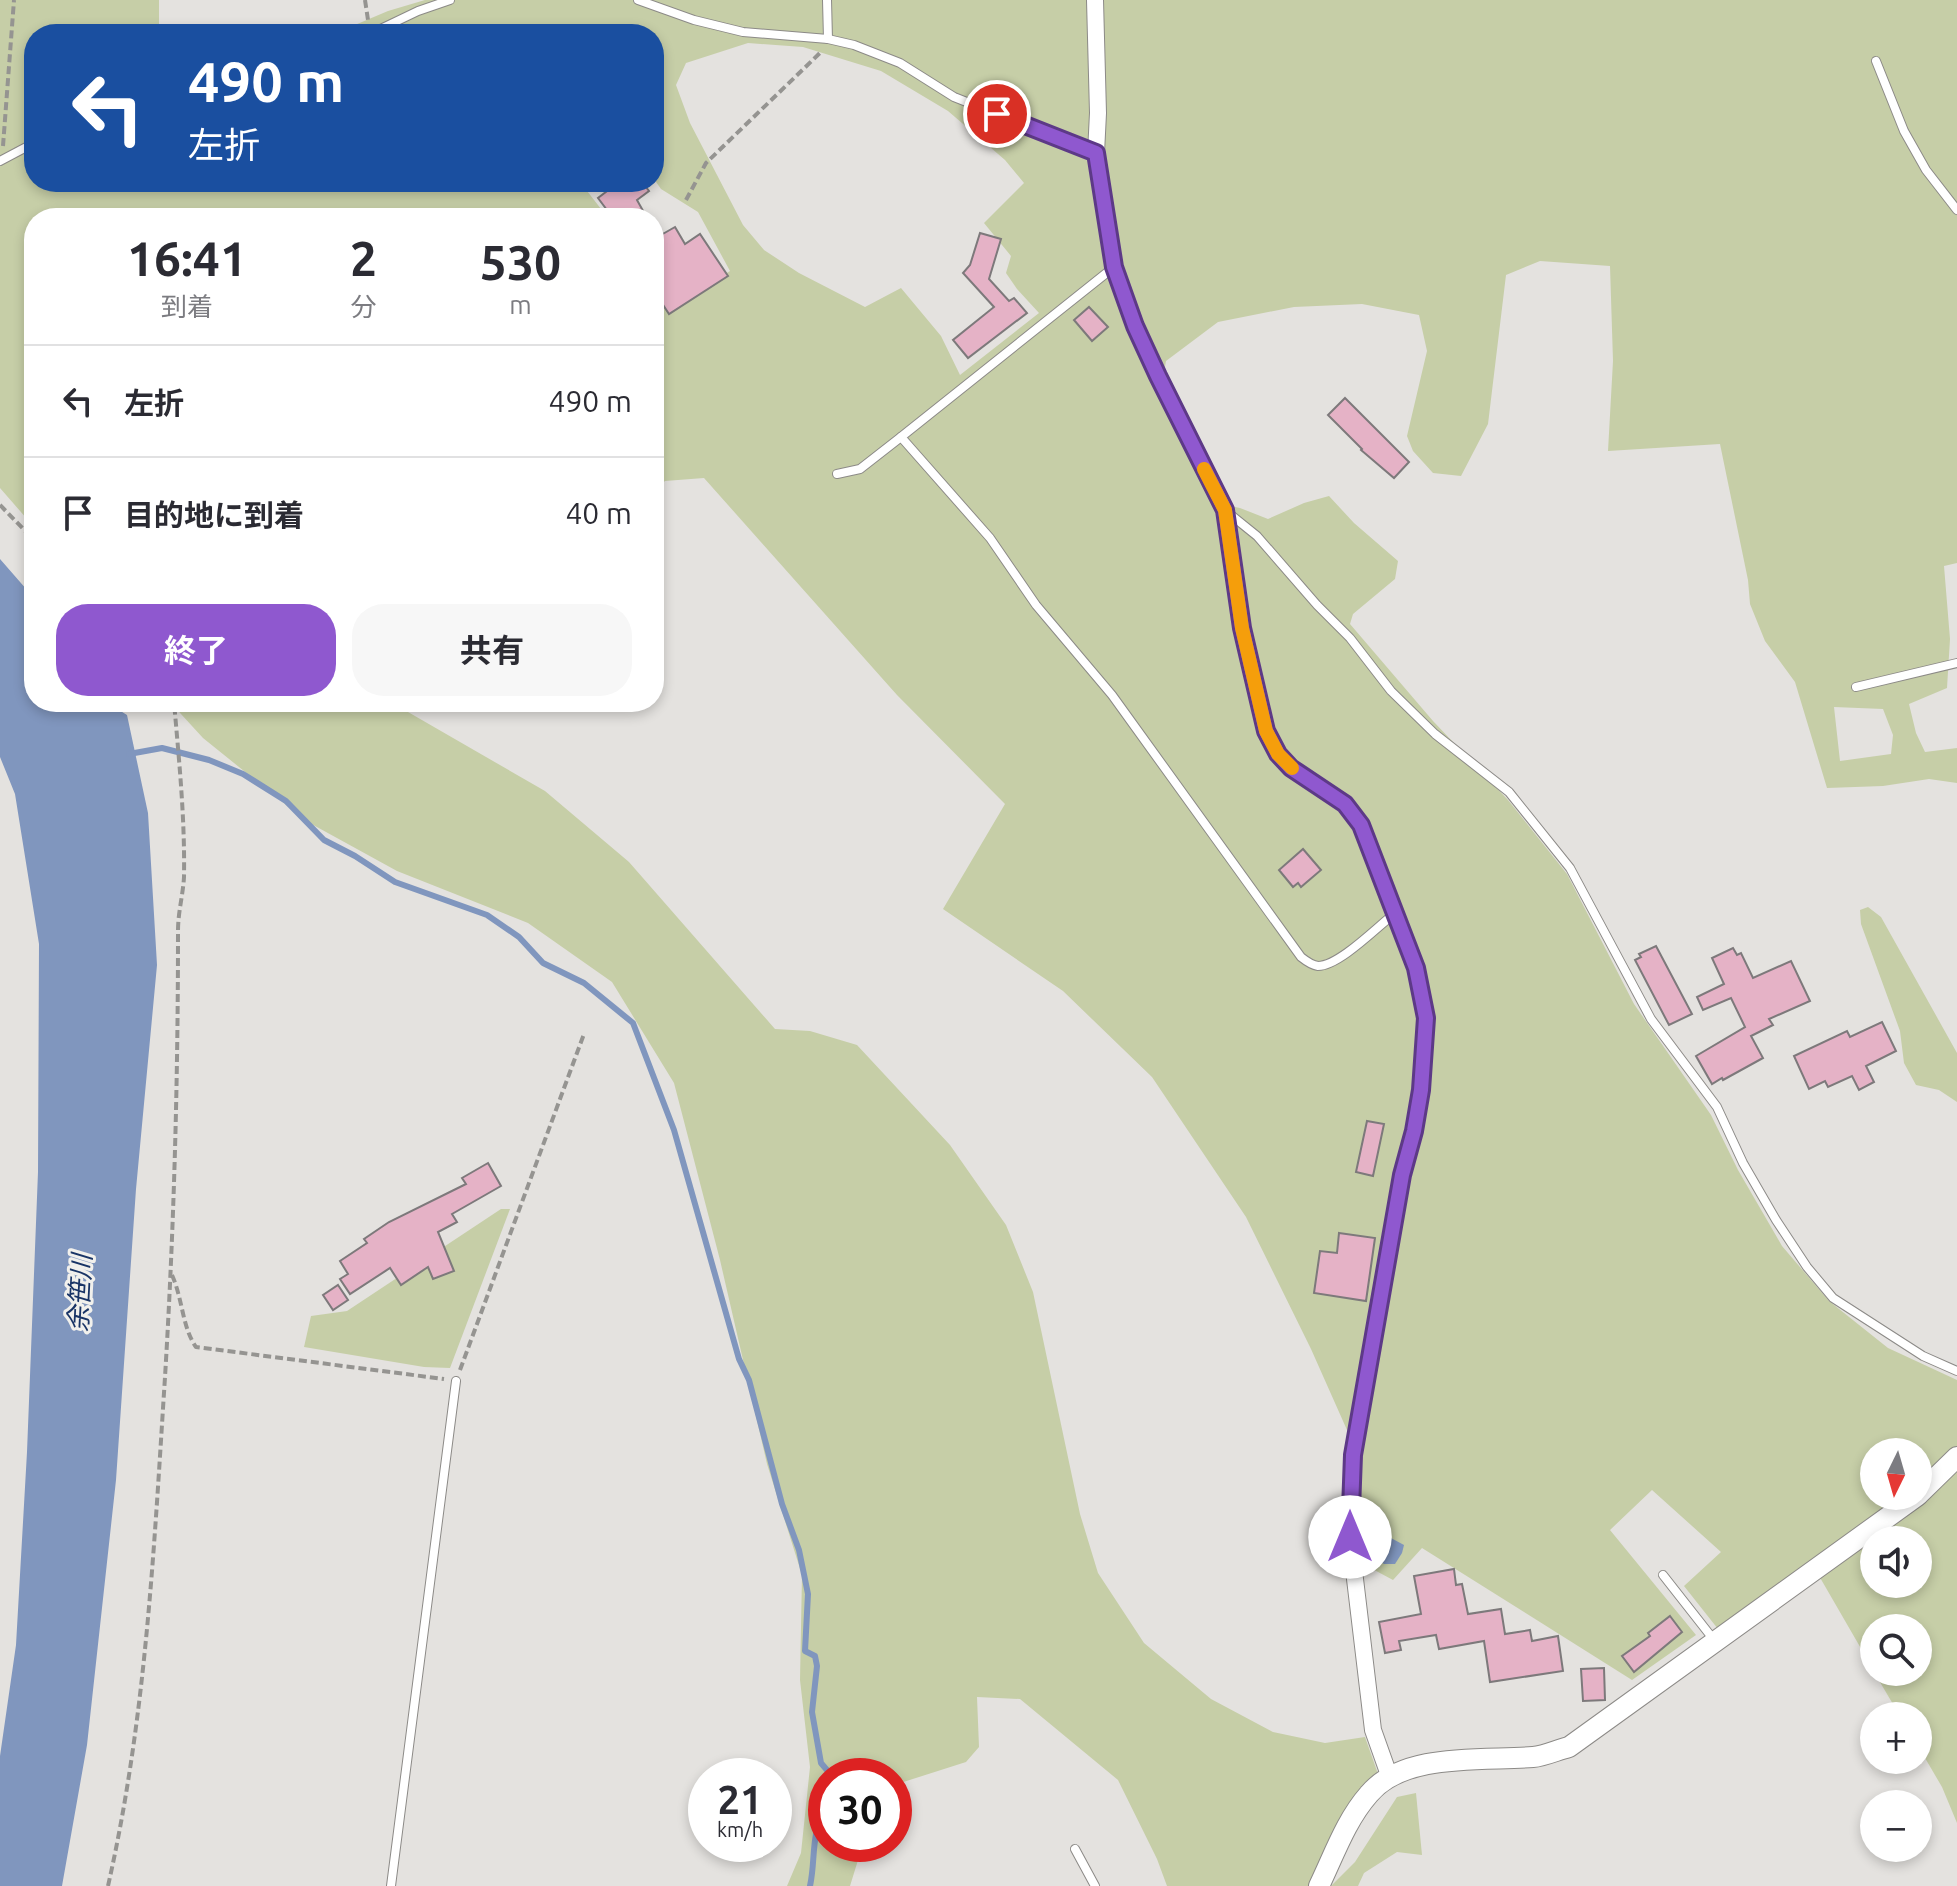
<!DOCTYPE html>
<html lang="ja">
<head>
<meta charset="utf-8">
<style>
	:root { --surface:#fff; --page:#f7f7f7; --text:#2b2b33; --muted:#7c7c81; --line:#e1e1e2; --accent:#8f58cf }
	body { margin:0; font-family:Ubuntu,"Noto Sans JP",sans-serif; background:var(--page); color:var(--text); height:100vh; display:flex; flex-direction:column; font-size:30px; white-space:nowrap }
	* { box-sizing:border-box; margin:0 }
	p { font-size:26px; color:var(--muted) }
	.icon { flex:none; width:44px; height:44px; fill:none; stroke:currentColor; stroke-width:2; stroke-linecap:round; stroke-linejoin:round }
	.map { position:relative; flex:1; overflow:hidden }
	.side { position:absolute; left:24px; top:208px; width:640px; height:504px; display:flex; flex-direction:column; background:var(--surface); border-radius:32px; box-shadow:0 4px 12px #0003 }
	.side>* { flex:none }
	.top-card { position:absolute; left:24px; top:24px; width:640px; height:168px; border-radius:32px; box-shadow:0 4px 12px #0003; background:#1a4fa0; color:#fff; overflow:hidden }
	.needle { width:52px; rotate:185deg }
	.tools { position:absolute; left:1860px; top:1438px; display:grid; gap:16px }
	.tools a { display:grid; place-items:center; width:72px; height:72px; border-radius:50%; background:var(--surface); box-shadow:0 4px 12px #0003; font-size:40px }
	.speed { position:absolute; left:688px; top:1758px; display:flex; gap:16px; font-size:40px; font-weight:700; text-align:center }
	.speed>* { display:grid; place-content:center; width:104px; height:104px; border-radius:50%; background:var(--surface); box-shadow:0 4px 12px #0003; line-height:1 }
	.speed small { font-size:20px; font-weight:400 }
	.speed .limit { border:12px solid #d22; background:#fff; color:#111 }
	.pin { position:absolute; display:grid; place-items:center; width:68px; height:68px; color:#fff; margin:-34px; border:4px solid #fff; border-radius:50%; box-shadow:0 2px 8px #0007 }
	.me { position:absolute; width:88px; margin:-44px; rotate:0deg; stroke-linejoin:round; filter:drop-shadow(0 0 6px #0008) }
	.turn { display:flex; align-items:center; gap:28px; height:168px; padding:0 32px; font-size:36px }
	.turn .icon { width:104px; height:104px; stroke-width:2.5 }
	.turn b { display:block; font-size:56px; line-height:68px }
	.eta { display:flex; justify-content:space-evenly; align-items:center; height:136px; text-align:center }
	.eta b { font-size:48px; font-weight:700; line-height:56px }
	.cta { display:flex; gap:16px; margin-top:auto; padding:16px 32px }
	.cta a { flex:1; height:92px; border-radius:32px; background:var(--accent); color:#fff; font-size:32px; font-weight:700; line-height:92px; text-align:center }
	.cta a+a { background:var(--page); color:var(--text) }
	ul { padding:0; list-style:none }
	li { display:flex; align-items:center; gap:24px; height:112px; padding:0 32px; border-top:2px solid var(--line) }
	li div { flex:1 }
	li b { display:block; font-size:30px }
	li em { font-style:normal }
	.map>svg:first-child { display:block }
	.green { fill:#c6cea7; fill-rule:evenodd }
	.water { fill:#8096be }
	.lines { fill:none; stroke-linecap:round; stroke-linejoin:round }
	.stream { stroke:#8096be; stroke-width:6 }
	.building { fill:#e5b2c6; stroke:#7d797b; stroke-width:2 }
	.service-casing { stroke:#8c8a87; stroke-width:10 }
	.minor-casing { stroke:#8c8a87; stroke-width:18 }
	.tertiary-casing { stroke:#8c8a87; stroke-width:22 }
	.path { stroke:#959491; stroke-width:4; stroke-dasharray:8 4; stroke-linecap:butt }
	.service { stroke:#fff; stroke-width:8 }
	.minor { stroke:#fff; stroke-width:16 }
	.tertiary { stroke:#fff; stroke-width:20 }
	.route-casing { stroke:#5d3987; stroke-width:20 }
	.route { stroke:#8f58cf; stroke-width:14 }
	.slow { stroke:#f59e0b; stroke-width:14 }
	.labels { text-anchor:middle; stroke-width:6; stroke-linejoin:round; paint-order:stroke }
	.water-label { font-size:26px; font-style:italic; fill:#193466; stroke:#f1f0ec }
</style>
</head>
<body>
<div class="map">
<svg width="1957" height="1886" viewBox="0 0 1957 1886">
	<rect width="100%" height="100%" fill="#e4e2df"/>
	<!-- green -->
	<g class="green">
		<polygon points="0,0 159,0 159,34 34,34 34,182 590,182 584,187 608,218 34,218 34,527 0,488"/>
		<path d="M425,0H1957V563L1944,566L1950,639L1947,688L1909,704L1916,733L1925,752L1957,748V783L1929,779L1883,786L1827,788L1795,682L1765,641L1750,604L1748,580L1720,444L1608,451L1613,361L1610,266L1540,261L1506,275L1488,424L1461,476L1433,473L1413,451L1407,436L1427,351L1419,315L1362,304L1294,307L1218,322L1166,361L1160,395L1215,503L1240,508L1268,519L1304,503L1329,496L1354,523L1398,561L1395,579L1353,614L1350,624L1433,721L1508,800L1567,874L1634,1004L1711,1115L1738,1170L1782,1246L1829,1301L1888,1348L1957,1380V1823L1942,1787L1918,1746V1716H1900L1874,1672H1918V1628H1874V1671L1811,1562L1718,1629L1684,1586L1721,1552L1652,1490L1610,1530L1696,1635L1632,1680L1422,1548L1393,1580L1365,1565L1359,1520V1457L1311,1349L1246,1217L1152,1077L1063,991L943,909L1005,804L897,695L704,478L665,481L654,491V281L674,306L730,271L698,212L661,189L654,179V34H326L343,30L388,11ZM748,43L803,47L881,71L948,111L1005,160L1024,183L984,223L1011,256L1006,273L1017,289L1039,313L960,375L941,336L901,288L865,307L799,273L764,250L743,225L690,123L676,85L686,63ZM1834,707L1883,709L1893,735L1891,754L1840,761ZM1874,1452H1918V1496H1874ZM1874,1540H1918V1584H1874Z"/>
		<polygon points="170,702 396,702 408,712 545,791 629,862 775,1029 810,1031 857,1045 950,1145 1006,1225 1033,1292 1080,1514 1098,1573 1144,1643 1211,1699 1273,1732 1325,1743 1365,1737 1378,1774 1328,1886 1167,1886 1157,1859 1118,1780 1020,1699 977,1697 979,1747 966,1762 894,1785 894,1776 826,1776 826,1844 863,1844 850,1886 787,1886 801,1853 810,1767 800,1680 802,1575 767,1464 720,1260 674,1083 612,982 528,923 397,871 306,821 203,738"/>
		<polygon points="1868,907 1881,917 1957,1053 1957,1102 1939,1090 1916,1085 1904,1063 1900,1031 1861,924 1860,910"/>
		<polygon points="501,1209 510,1209 450,1368 424,1367 304,1347 311,1316 347,1311"/>
		<polygon points="1416,1793 1422,1855 1397,1852 1364,1873 1358,1886 1331,1886 1355,1862 1397,1797"/>
	</g>
	<!-- water -->
	<g class="water">
		<polygon points="0,559 34,598 34,702 106,702 127,715 148,813 157,965 136,1189 116,1480 87,1745 62,1886 0,1886 0,1756 16,1645 27,1452 38,1172 39,944 15,794 0,757"/>
		<polygon points="1389,1537 1404,1545 1402,1553 1395,1564 1384,1564 1377,1559 1379,1545 1383,1538"/>
	</g>
	<g class="lines">
		<!-- stream -->
		<g class="stream">
			<polyline points="129,754 162,748 209,760 243,774 286,801 324,840 355,856 395,882 487,915 519,937 543,963 584,983 633,1023 674,1130 739,1359 749,1380 782,1504 799,1550 808,1594 805,1651 815,1656 817,1666 812,1712 821,1763 832,1776"/>
			<path d="M810,1886C816,1859 810,1833 826,1810"/>
		</g>
	</g>
	<!-- building -->
	<g class="building">
		<polygon points="619,182 642,182 649,191 637,200 647,218 613,218 598,198"/>
		<polygon points="675,227 685,244 700,234 728,276 669,314 654,291 654,239"/>
		<polygon points="980,233 1001,239 989,279 1009,301 1014,298 1027,313 968,358 953,340 994,307 963,273 970,265"/>
		<polygon points="1089,307 1108,327 1092,341 1074,320"/>
		<polygon points="1345,398 1409,462 1394,478 1361,450 1362,449 1328,415"/>
		<polygon points="1303,849 1321,870 1301,887 1298,883 1293,887 1279,870"/>
		<polygon points="1656,946 1692,1014 1669,1025 1635,960 1641,957 1639,954"/>
		<polygon points="1733,948 1737,955 1741,953 1753,978 1791,961 1810,1001 1769,1019 1773,1025 1751,1036 1763,1058 1723,1080 1722,1078 1712,1084 1696,1056 1745,1027 1731,998 1703,1010 1697,997 1724,984 1712,958"/>
		<polygon points="1882,1022 1896,1051 1866,1066 1874,1082 1859,1090 1852,1076 1828,1087 1825,1081 1809,1089 1794,1056 1847,1031 1850,1037"/>
		<polygon points="1367,1121 1384,1124 1373,1176 1356,1172"/>
		<polygon points="488,1163 501,1186 452,1214 457,1222 438,1232 454,1271 433,1279 428,1267 401,1285 390,1268 350,1294 340,1279 348,1274 340,1261 367,1243 364,1239 389,1222 466,1184 462,1178"/>
		<polygon points="1339,1233 1375,1238 1366,1301 1314,1293 1320,1251 1337,1253"/>
		<polygon points="338,1285 348,1300 333,1310 323,1295"/>
		<polygon points="1454,1569 1456,1585 1462,1584 1468,1614 1501,1609 1505,1634 1530,1630 1532,1641 1558,1636 1563,1671 1490,1682 1484,1641 1439,1649 1436,1635 1399,1641 1401,1650 1385,1653 1379,1622 1421,1614 1414,1576"/>
		<polygon points="1670,1616 1682,1632 1634,1672 1622,1656 1650,1636 1648,1633"/>
		<polygon points="1604,1668 1605,1700 1583,1701 1581,1669"/>
	</g>
	<g class="lines">
		<defs>
			<g id="service">
				<polyline points="638,0 694,20 743,32 828,39 854,45 900,63 954,97 1095,153"/>
				<polyline points="827,0 828,39"/>
				<polyline points="370,34 418,11 450,0"/>
				<polyline points="1876,61 1904,131 1926,170 1957,210"/>
				<polyline points="0,161 34,143"/>
				<path d="M1114,267L901,437L990,538L1036,605L1112,695L1301,957C1306,961 1311,965 1318,966C1339,966 1377,927 1394,914"/>
				<polyline points="837,474 860,469 901,437"/>
				<polyline points="1226,511 1257,536 1317,605 1350,638 1391,691 1435,734 1509,792 1570,868 1651,1019 1717,1107 1743,1163 1776,1220 1807,1267 1833,1298 1923,1356 1957,1371"/>
				<polyline points="1856,687 1957,663"/>
				<polyline points="1663,1575 1714,1640"/>
				<polyline points="1075,1849 1095,1886"/>
				<polyline points="391,1886 456,1381"/>
			</g>
			<polyline id="minor" points="1095,0 1098,113 1096,153 1114,267 1135,326 1158,376 1225,510 1242,628 1266,731 1278,754 1291,768 1345,804 1361,825 1416,968 1426,1018 1421,1090 1414,1131 1402,1175 1353,1455 1350,1537 1373,1730 1389,1775"/>
			<g id="tertiary">
				<polyline points="1918,1495 1957,1457"/>
				<path d="M1319,1886C1334,1855 1346,1820 1369,1794C1404,1752 1483,1761 1533,1757C1545,1756 1557,1750 1569,1747L1917,1496"/>
			</g>
		</defs>
		<!-- service casing -->
		<use href="#service" class="service-casing"/>
		<!-- minor casing -->
		<use href="#minor" class="minor-casing"/>
		<!-- tertiary casing -->
		<use href="#tertiary" class="tertiary-casing"/>
		<!-- path -->
		<g class="path">
			<polyline points="365,0 368,20"/>
			<polyline points="3,146 14,0"/>
			<polyline points="686,200 706,163 821,52"/>
			<polyline points="0,505 34,540"/>
			<path d="M172,1275C183,1300 182,1327 196,1347L444,1379"/>
			<polyline points="460,1370 584,1034"/>
			<path d="M108,1886C146,1718 154,1548 165,1377C174,1228 178,1080 178,931C178,912 183,895 184,877C185,818 179,760 174,702"/>
		</g>
		<!-- service -->
		<use href="#service" class="service"/>
		<!-- minor -->
		<use href="#minor" class="minor"/>
		<!-- tertiary -->
		<use href="#tertiary" class="tertiary"/>
	</g>
	<g class="lines">
		<defs>
			<polyline id="route" points="997,114 1096,153 1114,267 1135,326 1158,376 1225,510 1242,628 1266,731 1278,754 1291,768 1345,804 1361,825 1416,968 1426,1018 1421,1090 1414,1131 1402,1175 1353,1455 1350,1537"/>
		</defs>
		<!-- route casing -->
		<use href="#route" class="route-casing"/>
		<!-- route -->
		<use href="#route" class="route"/>
		<!-- slow -->
		<polyline class="slow" points="1204,469 1225,510 1242,628 1266,731 1278,754 1292,768"/>
	</g>
	<g class="labels">
		<!-- water labels -->
		<g class="water-label">
			<text transform="translate(80 1293) rotate(-87)" y="9">余笹川</text>
		</g>
	</g>
</svg>
<div class="tools">
<a><svg class="needle" viewBox="-14 -14 28 28"><path d="M0-13l5 13h-10z" fill="#e53935"/><path d="M0 13l5-13h-10z" fill="#7c7c81"/></svg></a>
<a><svg class="icon" aria-label="sound" viewBox="0 0 24 24"><path d="M4 9h4l5-4v14l-5-4H4zM17 9q2 3 0 6"/></svg></a>
<a><svg class="icon" aria-label="search" viewBox="0 0 24 24"><circle cx="10" cy="10" r="6"/><path d="M15 15l6 6"/></svg></a>
<a>+</a>
<a>−</a>
</div>
<div class="speed"><div>21<small>km/h</small></div><div class="limit">30</div></div>
<div class="pin" style="left:997px;top:114px;background:#d93025"><svg class="icon" aria-label="arrive" viewBox="0 0 24 24"><path d="M6 21V4h12l-3 4 3 4H6"/></svg></div>
<svg class="me" style="left:1350px;top:1537px" viewBox="-20 -20 40 40"><circle r="19" fill="#fff"/><path d="M0-13L10 11 0 6-10 11z" fill="#8f58cf"/></svg>
<div class="top-card">
<div class="turn"><svg class="icon" aria-label="left" viewBox="0 0 24 24"><path d="M17 20v-9H6M10 6l-5 5 5 5"/></svg><div><b>490 m</b>左折</div></div>
</div>
<section class="side">
<div class="eta">
<div><b>16:41</b><p>到着</p></div>
<div><b>2</b><p>分</p></div>
<div><b>530</b><p>m</p></div>
</div>
<ul>
<li><svg class="icon" aria-label="left" viewBox="0 0 24 24"><path d="M17 20v-9H6M10 6l-5 5 5 5"/></svg><div><b>左折</b></div><em>490 m</em></li>
<li><svg class="icon" aria-label="arrive" viewBox="0 0 24 24"><path d="M6 21V4h12l-3 4 3 4H6"/></svg><div><b>目的地に到着</b></div><em>40 m</em></li>
</ul>
<div class="cta"><a>終了</a><a>共有</a></div>
</section>
</div>
</body>
</html>
